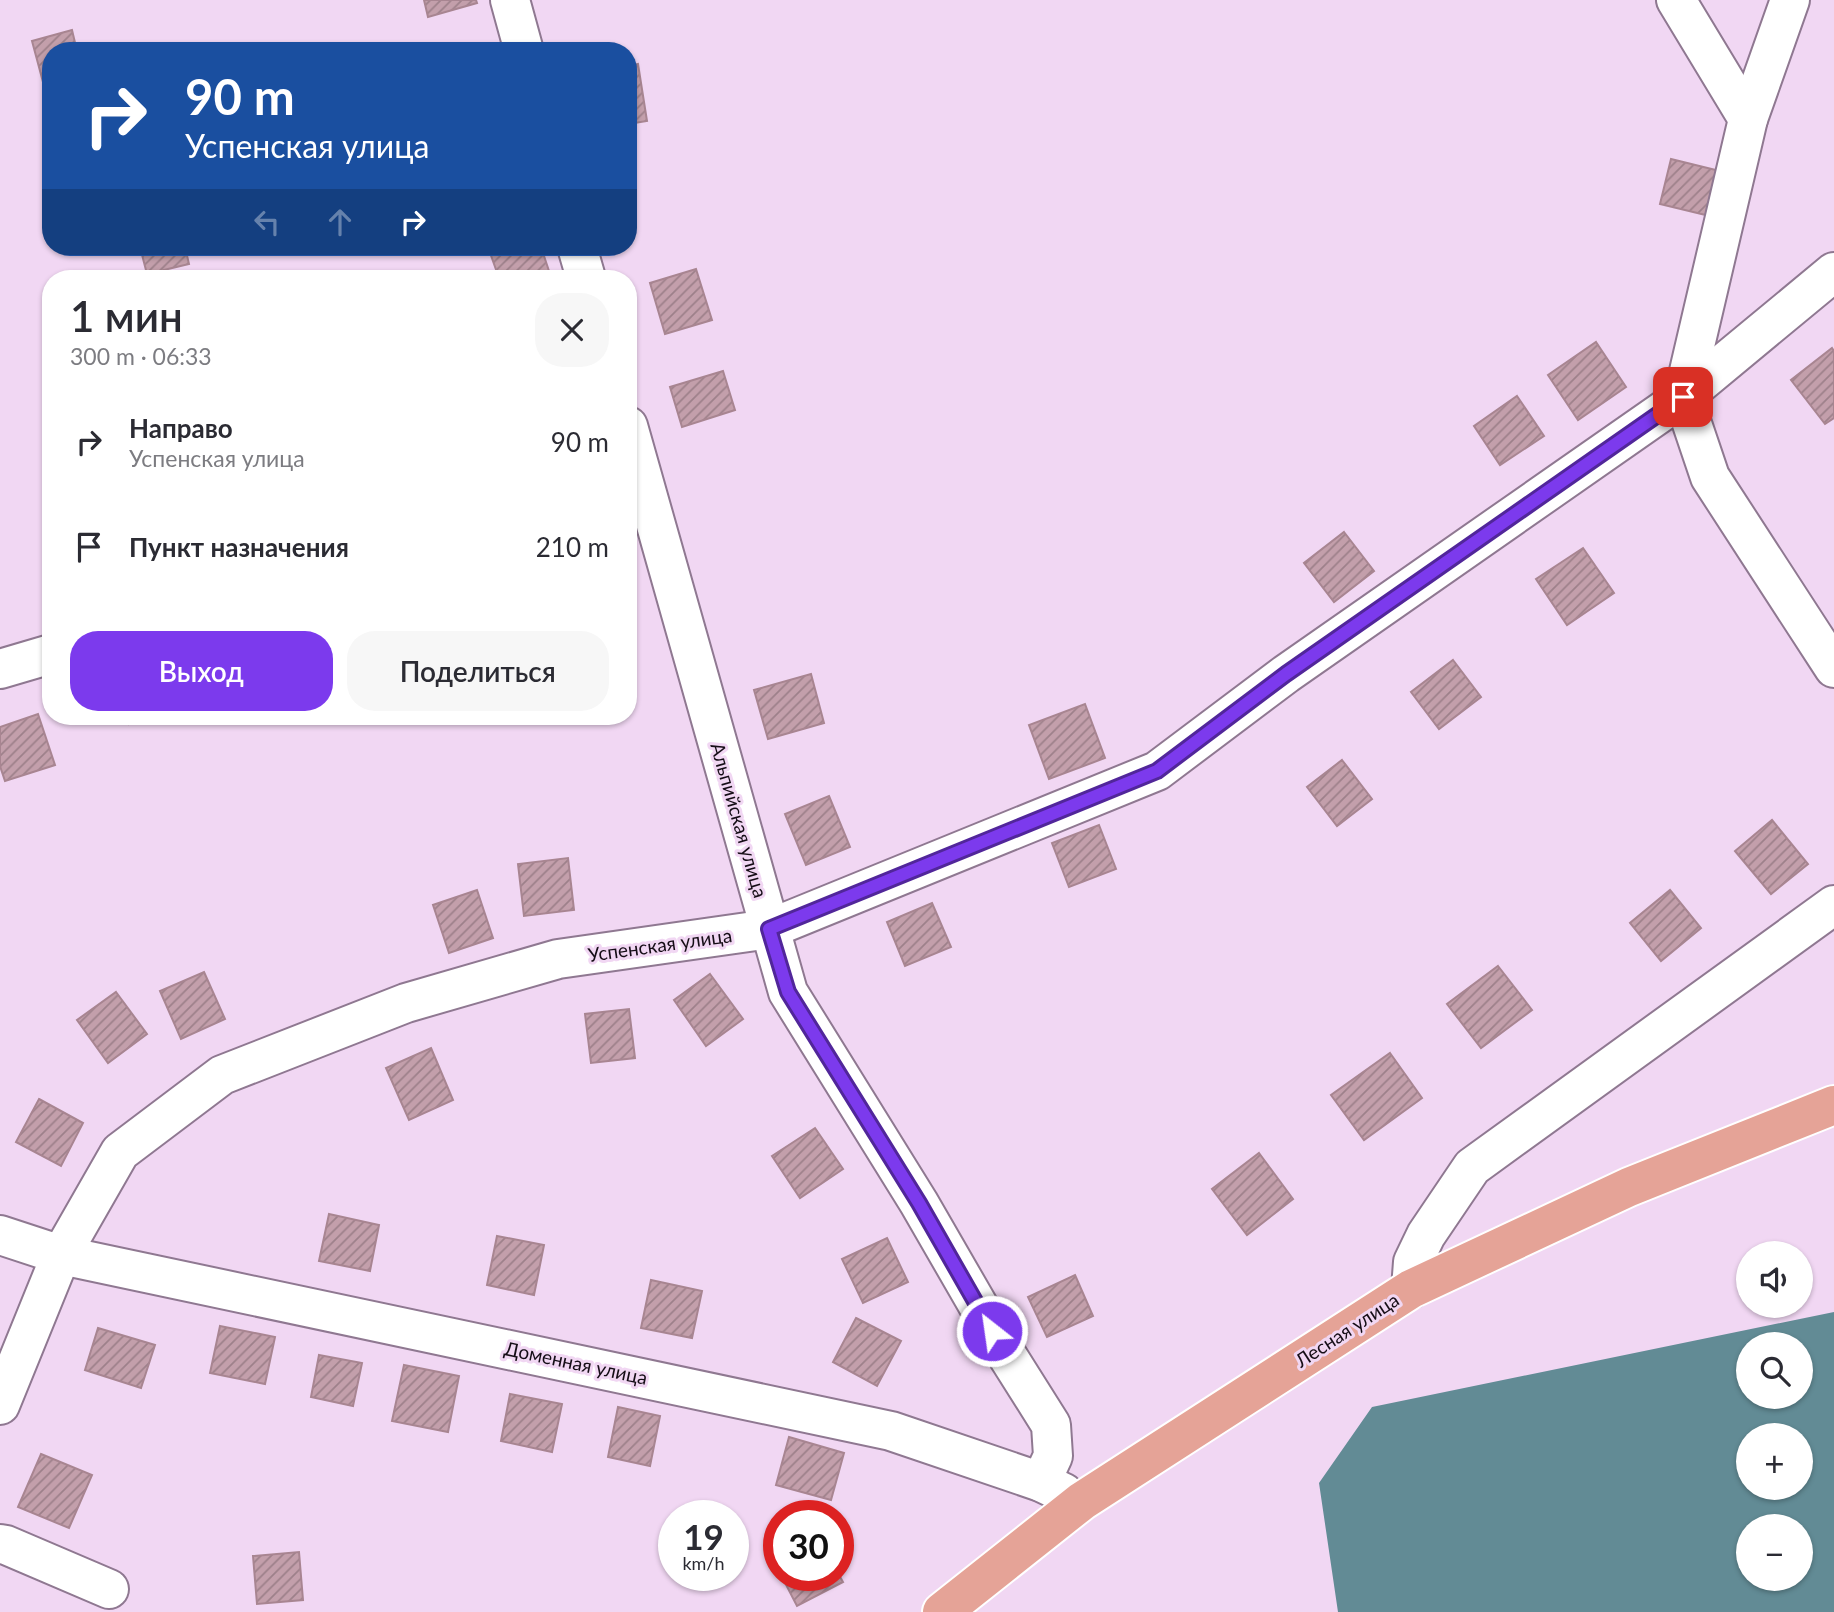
<!DOCTYPE html>
<html lang="ru">
<head>
<meta charset="utf-8">
<style>
	:root { --surface:#fff; --page:#f7f7f7; --text:#2b2b33; --muted:#7c7c81; --accent:#7c3aed }
	body { margin:0; font-family:Lato,sans-serif; background:var(--page); color:var(--text); height:100vh; display:flex; flex-direction:column; font-size:26px; white-space:nowrap }
	* { box-sizing:border-box; margin:0 }
	p { font-size:23px; color:var(--muted) }
	.icon { flex:none; width:38px; height:38px; fill:none; stroke:currentColor; stroke-width:2; stroke-linecap:round; stroke-linejoin:round }
	.map { position:relative; flex:1; overflow:hidden }
	.side { position:absolute; left:42px; top:270px; width:595px; height:455px; display:flex; flex-direction:column; background:var(--surface); border-radius:28px; box-shadow:0 2px 5px #0004 }
	.side>* { flex:none }
	.top-card { position:absolute; left:42px; top:42px; width:595px; height:214px; border-radius:28px; box-shadow:0 2px 5px #0004; background:#1a4fa0; color:#fff; overflow:hidden }
	.controls { position:absolute; left:1736px; top:1241px; display:grid; gap:14px }
	.controls a { display:grid; place-items:center; width:77px; height:77px; border-radius:50%; background:var(--surface); box-shadow:0 2px 5px #0004; font-size:35px }
	.speed { position:absolute; left:658px; top:1500px; display:flex; gap:14px; font-size:35px; font-weight:700; text-align:center }
	.speed>* { display:grid; place-content:center; width:91px; height:91px; border-radius:50%; background:var(--surface); box-shadow:0 2px 5px #0004; line-height:1 }
	.speed small { font-size:18px; font-weight:400 }
	.speed .limit { border:10px solid #d22; background:#fff; color:#111 }
	.pin { position:absolute; display:grid; place-items:center; width:60px; height:60px; color:#fff; margin:-30px; border-radius:14px; box-shadow:0 4px 10px #0006 }
	.me { position:absolute; width:77px; margin:-38px; rotate:330deg; stroke-linejoin:round; filter:drop-shadow(0 0 5px #0008) }
	.turn { display:flex; align-items:center; gap:24px; height:147px; padding:0 28px; font-size:32px }
	.turn .icon { width:91px; height:91px; stroke-width:2.5 }
	.turn b { display:block; font-size:49px; line-height:60px }
	.lanes { display:flex; align-items:center; height:66px; padding:0 28px; background:#0003; justify-content:center; gap:35px; direction:ltr }
	.lanes .off { opacity:.35 }
	.round { display:grid; place-items:center; flex:none; width:74px; height:74px; border-radius:28px; background:var(--page) }
	.overview { display:flex; align-items:center; justify-content:space-between; height:119px; padding:0 28px }
	h1 { font-size:42px; font-weight:600; line-height:52px }
	.button { display:flex; gap:14px; margin-top:auto; padding:14px 28px }
	.button a { flex:1; height:80px; border-radius:28px; background:var(--accent); color:#fff; font-size:28px; font-weight:600; line-height:80px; text-align:center }
	.button a+a { background:var(--page); color:var(--text) }
	ul { padding:0; list-style:none }
	li { display:flex; align-items:center; gap:21px; height:105px; padding:0 28px }
	li div { flex:1 }
	li b { display:block; font-size:26px }
	li em { font-style:normal }
	.map>svg:first-child { display:block }
	.water { fill:#628b95; fill-rule:evenodd }
	.building { fill:url(#building-hatch); stroke:#a88591; stroke-width:2 }
	.lines { fill:none; stroke-linecap:round; stroke-linejoin:round }
	.minor-casing { stroke:#8f7891; stroke-width:42 }
	.major-casing { stroke:#fff; stroke-width:42 }
	.minor { stroke:#fff; stroke-width:38 }
	.major { stroke:#e5a397; stroke-width:38 }
	.route-casing { stroke:#51269a; stroke-width:18 }
	.route { stroke:#7c3aed; stroke-width:12 }
	.labels { text-anchor:middle; stroke-width:6; stroke-linejoin:round; paint-order:stroke }
	.street-label { font-size:19px; fill:#150d16; stroke:#f1d7f3 }
</style>
</head>
<body>
<div class="map">
<svg width="1834" height="1612" viewBox="0 0 1834 1612">
	<defs>
		<pattern id="building-hatch" width="6" height="6" patternUnits="userSpaceOnUse" patternTransform="scale(1.75)"><rect width="6" height="6" fill="#c39fab"/><path d="M-1 1l2-2M0 6l6-6M5 7l2-2" fill="none" stroke="#9d808a"/></pattern>
	</defs>
	<rect width="100%" height="100%" fill="#f1d7f3"/>
	<!-- water -->
	<path class="water" d="M1834,1312V1612H1338L1319,1483L1372,1407ZM1748,1344H1801V1396H1748ZM1748,1435H1801V1488H1748ZM1801,1526V1578H1748V1526Z"/>
	<!-- building -->
	<g class="building">
		<polygon points="424,0 476,0 477,3 428,17"/>
		<polygon points="72,30 77,51 51,51 51,80 43,82 32,41"/>
		<polygon points="638,64 647,121 628,124 628,66"/>
		<polygon points="1671,159 1728,173 1718,218 1660,204"/>
		<polygon points="140,247 185,247 189,264 147,274"/>
		<polygon points="488,247 541,247 550,274 537,278 499,278"/>
		<polygon points="696,269 712,320 665,334 650,283"/>
		<polygon points="1596,342 1626,387 1578,420 1548,375"/>
		<polygon points="1832,348 1834,351 1834,418 1825,424 1791,380"/>
		<polygon points="723,371 735,410 682,427 670,387"/>
		<polygon points="1517,396 1544,436 1500,465 1474,426"/>
		<polygon points="1344,532 1374,571 1334,602 1304,563"/>
		<polygon points="1583,548 1614,593 1567,625 1536,579"/>
		<polygon points="1453,660 1481,697 1439,729 1411,692"/>
		<polygon points="811,674 824,723 768,739 754,690"/>
		<polygon points="1085,704 1105,758 1049,779 1029,725"/>
		<polygon points="38,714 55,765 5,781 0,766 0,727"/>
		<polygon points="126,716 154,716 129,724"/>
		<polygon points="1342,760 1372,799 1337,826 1307,787"/>
		<polygon points="829,796 850,847 806,865 785,814"/>
		<polygon points="1772,820 1808,864 1771,894 1735,851"/>
		<polygon points="1099,825 1116,869 1069,887 1052,843"/>
		<polygon points="568,858 574,910 524,916 518,864"/>
		<polygon points="477,890 493,938 449,953 433,905"/>
		<polygon points="1670,890 1701,928 1661,961 1630,923"/>
		<polygon points="932,903 951,947 905,966 887,922"/>
		<polygon points="1498,966 1532,1010 1481,1048 1447,1004"/>
		<polygon points="204,972 225,1019 181,1039 160,991"/>
		<polygon points="710,974 743,1019 706,1046 674,1000"/>
		<polygon points="116,992 147,1034 108,1063 77,1020"/>
		<polygon points="629,1009 635,1058 591,1063 585,1014"/>
		<polygon points="431,1048 453,1100 409,1120 386,1068"/>
		<polygon points="1390,1053 1422,1098 1364,1140 1331,1095"/>
		<polygon points="39,1099 83,1123 61,1166 16,1142"/>
		<polygon points="815,1128 843,1169 800,1198 772,1156"/>
		<polygon points="1259,1153 1293,1199 1247,1235 1212,1189"/>
		<polygon points="329,1214 379,1225 370,1271 319,1261"/>
		<polygon points="497,1236 544,1245 534,1295 487,1285"/>
		<polygon points="887,1238 908,1282 863,1303 842,1259"/>
		<polygon points="1075,1275 1093,1316 1047,1337 1028,1297"/>
		<polygon points="651,1280 702,1291 692,1338 641,1328"/>
		<polygon points="856,1318 901,1341 877,1386 833,1362"/>
		<polygon points="220,1326 275,1337 265,1384 210,1373"/>
		<polygon points="98,1328 155,1345 141,1388 85,1370"/>
		<polygon points="319,1355 362,1363 353,1406 311,1397"/>
		<polygon points="404,1365 459,1376 448,1432 392,1421"/>
		<polygon points="510,1394 562,1404 552,1452 501,1441"/>
		<polygon points="618,1407 660,1416 650,1466 608,1457"/>
		<polygon points="789,1437 844,1453 831,1500 776,1485"/>
		<polygon points="41,1454 92,1475 69,1528 18,1507"/>
		<polygon points="299,1552 303,1600 257,1604 253,1556"/>
		<polygon points="838,1573 843,1582 797,1606 781,1575 838,1575"/>
	</g>
	<g class="lines">
		<defs>
			<g id="minor">
				<polyline points="510,0 524,51"/>
				<polyline points="1676,0 1748,119 1683,397 1710,477 1834,668"/>
				<polyline points="1748,119 1790,0"/>
				<polyline points="577,247 586,278"/>
				<polyline points="628,426 788,992 919,1203 1005,1352 1051,1425 1053,1456 1041,1482"/>
				<polyline points="0,669 51,654"/>
				<polyline points="0,1235 61,1255 891,1431 1041,1482 1064,1493"/>
				<polyline points="1411,1289 1413,1262 1426,1235 1472,1167 1834,905"/>
				<polyline points="0,1405 61,1255 120,1152 222,1075 406,1003 558,959 769,929 1157,771 1286,674 1683,397 1834,272"/>
				<polyline points="0,1544 6,1545 109,1589"/>
			</g>
			<polyline id="major" points="942,1612 1082,1501 1411,1289 1629,1187 1834,1105"/>
		</defs>
		<!-- minor casing -->
		<use href="#minor" class="minor-casing"/>
		<!-- major casing -->
		<use href="#major" class="major-casing"/>
		<!-- minor -->
		<use href="#minor" class="minor"/>
		<!-- major -->
		<use href="#major" class="major"/>
	</g>
	<g class="lines">
		<defs>
			<polyline id="route" points="992,1331 919,1203 788,992 769,929 1157,771 1286,674 1683,397"/>
		</defs>
		<!-- route casing -->
		<use href="#route" class="route-casing"/>
		<!-- route -->
		<use href="#route" class="route"/>
	</g>
	<g class="labels">
		<!-- street labels -->
		<g class="street-label">
			<text transform="translate(739 820) rotate(74)" y="7">Альпийская улица</text>
			<text transform="translate(660 945) rotate(-8)" y="7">Успенская улица</text>
			<text transform="translate(1347 1330) rotate(-33)" y="7">Лесная улица</text>
			<text transform="translate(576 1363) rotate(12)" y="7">Доменная улица</text>
		</g>
	</g>
</svg>
<div class="controls">
<a><svg class="icon" aria-label="sound" viewBox="0 0 24 24"><path d="M4 9h4l5-4v14l-5-4H4zM17 9q2 3 0 6"/></svg></a>
<a><svg class="icon" aria-label="search" viewBox="0 0 24 24"><circle cx="10" cy="10" r="6"/><path d="M15 15l6 6"/></svg></a>
<a>+</a>
<a>−</a>
</div>
<div class="speed"><div>19<small>km/h</small></div><div class="limit">30</div></div>
<div class="pin" style="left:1683px;top:397px;background:#d93025"><svg class="icon" aria-label="arrive" viewBox="0 0 24 24"><path d="M6 21V4h12l-3 4 3 4H6"/></svg></div>
<svg class="me" style="left:992px;top:1331px" viewBox="-20 -20 40 40"><circle r="17" fill="#7c3aed" stroke="#fff" stroke-width="3"/><path d="M0-11L8 9 0 5-8 9z" fill="#fff"/></svg>
<div class="top-card">
<div class="turn"><svg class="icon" aria-label="right" viewBox="0 0 24 24"><path d="M7 20v-9h11M14 6l5 5-5 5"/></svg><div><b>90 m</b>Успенская улица</div></div>
<div class="lanes"><svg class="icon off" aria-label="left" viewBox="0 0 24 24"><path d="M17 20v-9H6M10 6l-5 5 5 5"/></svg><svg class="icon off" aria-label="ahead" viewBox="0 0 24 24"><path d="M12 20V5M6 11l6-6 6 6"/></svg><svg class="icon" aria-label="right" viewBox="0 0 24 24"><path d="M7 20v-9h11M14 6l5 5-5 5"/></svg></div>
</div>
<section class="side">
<div class="overview"><div><h1>1 мин</h1><p>300 m · 06:33</p></div><a class="round"><svg class="icon" aria-label="close" viewBox="0 0 24 24"><path d="M6 6l12 12M18 6L6 18"/></svg></a></div>
<ul>
<li><svg class="icon" aria-label="right" viewBox="0 0 24 24"><path d="M7 20v-9h11M14 6l5 5-5 5"/></svg><div><b>Направо</b><p>Успенская улица</p></div><em>90 m</em></li>
<li><svg class="icon" aria-label="arrive" viewBox="0 0 24 24"><path d="M6 21V4h12l-3 4 3 4H6"/></svg><div><b>Пункт назначения</b></div><em>210 m</em></li>
</ul>
<div class="button"><a>Выход</a><a>Поделиться</a></div>
</section>
</div>
</body>
</html>
